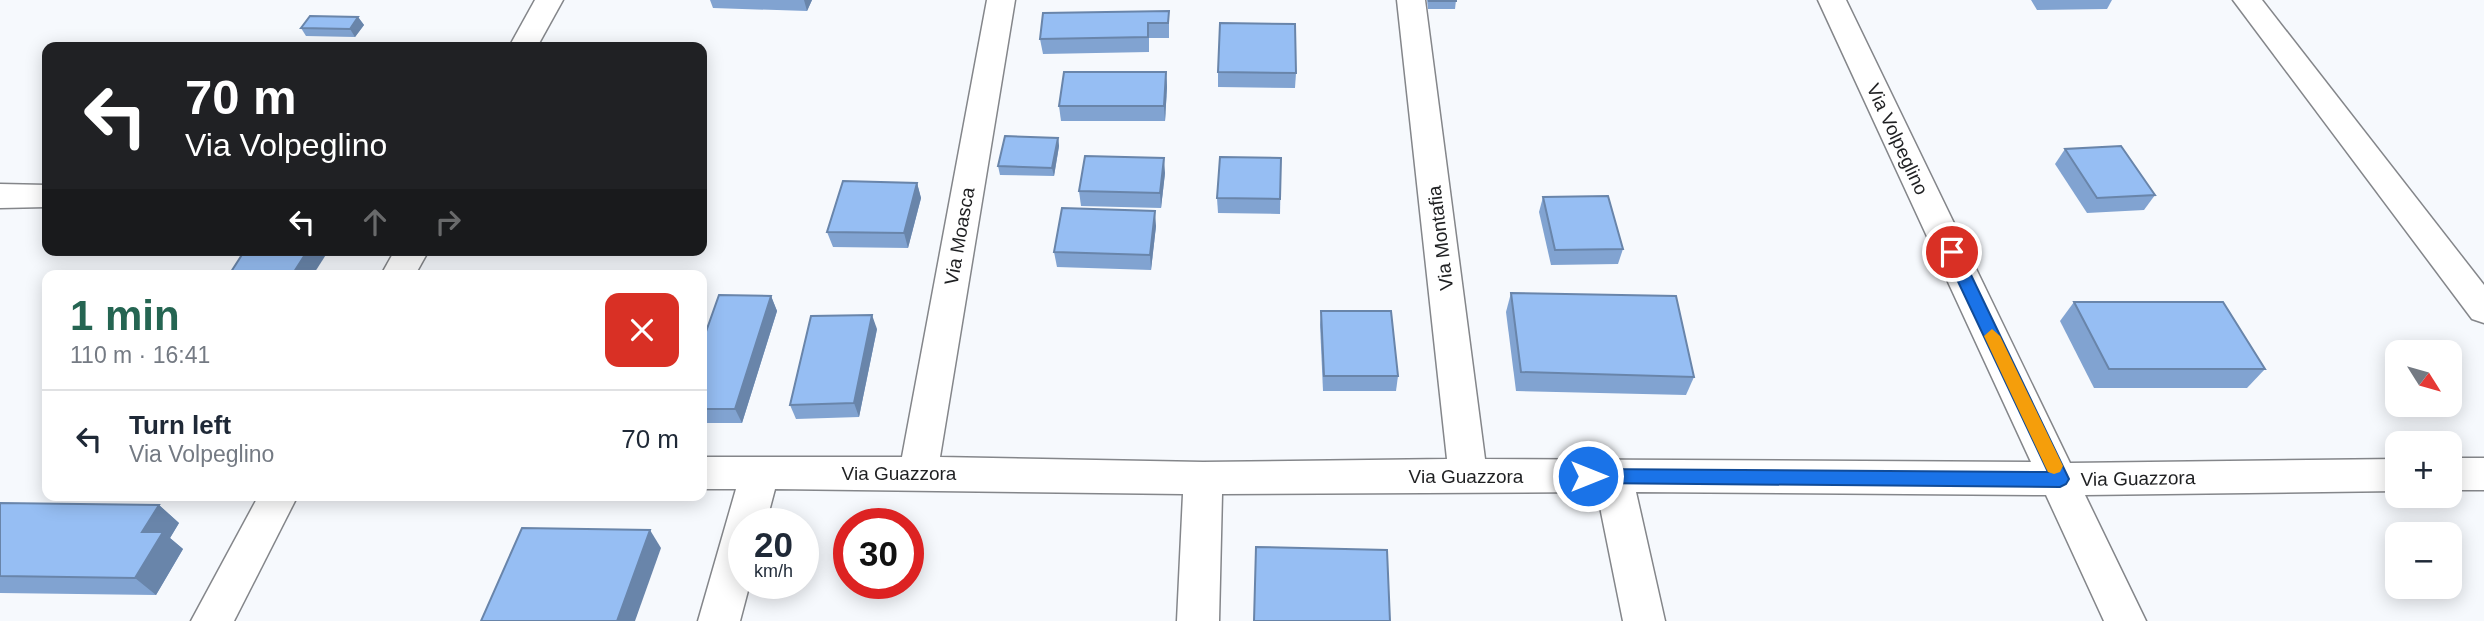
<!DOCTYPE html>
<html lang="en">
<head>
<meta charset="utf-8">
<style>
	:root { --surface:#fff; --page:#f2f2f3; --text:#1f2937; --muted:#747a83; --line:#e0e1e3; --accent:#256552 }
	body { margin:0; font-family:Helvetica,sans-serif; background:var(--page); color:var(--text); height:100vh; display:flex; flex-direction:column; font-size:26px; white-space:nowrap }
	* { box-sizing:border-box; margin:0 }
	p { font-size:23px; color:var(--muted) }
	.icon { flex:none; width:38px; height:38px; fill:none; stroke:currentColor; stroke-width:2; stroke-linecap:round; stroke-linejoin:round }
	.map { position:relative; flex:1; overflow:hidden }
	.panel { position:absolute; left:42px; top:270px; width:665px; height:231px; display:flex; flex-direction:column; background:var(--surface); border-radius:14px; box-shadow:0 4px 18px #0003 }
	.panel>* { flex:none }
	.top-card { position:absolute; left:42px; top:42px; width:665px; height:214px; border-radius:14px; box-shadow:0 4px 18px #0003; background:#202124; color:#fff; overflow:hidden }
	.needle { width:46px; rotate:127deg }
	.controls { position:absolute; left:2385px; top:340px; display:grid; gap:14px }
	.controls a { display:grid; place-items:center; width:77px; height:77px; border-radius:14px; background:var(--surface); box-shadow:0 4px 18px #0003; font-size:35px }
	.speed { position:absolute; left:728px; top:508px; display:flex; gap:14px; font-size:35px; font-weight:700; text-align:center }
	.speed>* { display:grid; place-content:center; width:91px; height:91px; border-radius:50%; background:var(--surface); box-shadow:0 4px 18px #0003; line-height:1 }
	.speed small { font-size:18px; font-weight:400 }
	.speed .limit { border:10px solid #d22; background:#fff; color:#111 }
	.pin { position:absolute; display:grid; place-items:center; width:60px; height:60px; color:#fff; margin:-30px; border:4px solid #fff; border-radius:50%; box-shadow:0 2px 7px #0007 }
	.me { position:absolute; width:77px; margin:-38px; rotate:90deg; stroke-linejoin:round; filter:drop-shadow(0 0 5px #0008) }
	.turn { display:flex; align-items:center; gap:24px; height:147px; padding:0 28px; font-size:32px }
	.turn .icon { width:91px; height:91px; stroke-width:2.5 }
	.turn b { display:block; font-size:49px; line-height:60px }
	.lanes { display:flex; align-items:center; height:66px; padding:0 28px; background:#0003; justify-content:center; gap:35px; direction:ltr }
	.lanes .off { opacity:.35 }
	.round { display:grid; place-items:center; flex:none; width:74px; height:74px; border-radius:14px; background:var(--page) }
	.headline { display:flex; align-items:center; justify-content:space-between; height:119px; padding:0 28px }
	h1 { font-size:42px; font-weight:700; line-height:52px; color:var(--accent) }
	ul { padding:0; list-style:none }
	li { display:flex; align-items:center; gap:21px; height:98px; padding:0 28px; border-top:2px solid var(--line) }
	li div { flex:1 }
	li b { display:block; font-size:26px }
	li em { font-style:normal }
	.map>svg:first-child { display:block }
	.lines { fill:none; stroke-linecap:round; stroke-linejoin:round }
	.minor-casing { stroke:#84868a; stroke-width:3 }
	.minor { fill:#fff; fill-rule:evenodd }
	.wall { fill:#81a3d1 }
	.shaded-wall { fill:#6985aa }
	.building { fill:#96bef3; stroke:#6985aa; stroke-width:2 }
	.route { fill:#1a73e8; stroke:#114b97; stroke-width:2 }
	.slow { fill:#f59e0b }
	.labels { text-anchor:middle; stroke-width:5; stroke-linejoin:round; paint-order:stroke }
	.street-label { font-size:19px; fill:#1f2022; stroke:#fff }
</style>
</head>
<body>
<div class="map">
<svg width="2484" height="621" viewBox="0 0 2484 621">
	<rect width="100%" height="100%" fill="#f6f9fd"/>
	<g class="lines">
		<defs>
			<g id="minor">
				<polygon points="535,0 563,0 537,47 509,47"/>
				<polygon points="987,0 1015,0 940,457 1203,462 1447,459 1397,0 1425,0 1485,459 2031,462 1818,0 1846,0 2070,463 2398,459 2398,491 2085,495 2146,621 2104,621 2046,495 1636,492 1665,621 1623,621 1597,492 1222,494 1219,621 1177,621 1183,494 775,489 766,523 744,523 744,583 750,583 740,621 698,621 736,489 702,489 702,457 902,457"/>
				<polygon points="2233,0 2262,0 2484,285 2484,323 2472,319"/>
				<polygon points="0,184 47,185 47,207 0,208"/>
				<polygon points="395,250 429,250 415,275 381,275"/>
				<rect x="2450" y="458" width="34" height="32"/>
				<polygon points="259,495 298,495 234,621 191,621"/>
			</g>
		</defs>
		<!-- minor casing -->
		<use href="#minor" class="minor-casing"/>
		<!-- minor -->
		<use href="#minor" class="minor"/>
	</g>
	<!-- wall -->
	<g class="wall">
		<polygon points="710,0 812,0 807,11 713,8"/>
		<polygon points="1427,0 1456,0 1455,9 1428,9"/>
		<polygon points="2031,0 2112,0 2107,9 2037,10"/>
		<polygon points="1169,11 1169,38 1149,38 1149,52 1043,54 1040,39"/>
		<polygon points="358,17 364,25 355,37 306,36 301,28"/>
		<polygon points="1166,72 1167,87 1165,121 1061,121 1059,106"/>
		<polygon points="1218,72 1296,73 1295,88 1218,87"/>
		<polygon points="1058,138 1059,146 1054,176 1000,175 998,166"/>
		<polygon points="2065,149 2155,195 2144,210 2087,213 2055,164"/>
		<polygon points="1281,158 1280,214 1218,213 1217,198"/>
		<polygon points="1165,173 1161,208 1081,206 1079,191"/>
		<polygon points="917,183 921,198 908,248 833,247 827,232"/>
		<polygon points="1543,197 1623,249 1618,264 1551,265 1539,212"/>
		<polygon points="1156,226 1151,270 1057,267 1054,252"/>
		<polygon points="1511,293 1694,377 1686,395 1516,391 1506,312"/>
		<polygon points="771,296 777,311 742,423 702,423 702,343"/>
		<polygon points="2074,302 2265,369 2247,388 2094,388 2060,321"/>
		<polygon points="1321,311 1398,376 1396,391 1323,391 1320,325"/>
		<polygon points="877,329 859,417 796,419 790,405"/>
		<polygon points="0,503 159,505 179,523 170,538 183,549 156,595 0,593"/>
	</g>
	<!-- shaded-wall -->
	<g class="shaded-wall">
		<polygon points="804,0 812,0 807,11"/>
		<polygon points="358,17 364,25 355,37 350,29"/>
		<polygon points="1166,72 1167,87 1165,121 1164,106"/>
		<polygon points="1058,138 1059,146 1054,176 1052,168"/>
		<polygon points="1164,158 1165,173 1161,208 1160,193"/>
		<polygon points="917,183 921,198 908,248 904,233"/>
		<polygon points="1155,211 1156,226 1151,270 1150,255"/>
		<polygon points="308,250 329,250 313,275 292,275"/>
		<polygon points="771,296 777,311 742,423 735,409"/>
		<polygon points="872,315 877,329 859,417 854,403"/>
		<polygon points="159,505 179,523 170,538 183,549 156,595 135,578 142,532"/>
		<polygon points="650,530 661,548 635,621 617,621"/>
	</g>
	<!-- building -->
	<g class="building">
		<rect x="1429" y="0" width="27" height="1"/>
		<polygon points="1169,11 1168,23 1148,23 1148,37 1040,39 1043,13"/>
		<polygon points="310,16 358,17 350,29 301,28"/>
		<polygon points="1220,23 1295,24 1296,73 1218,72"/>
		<polygon points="1064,72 1166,72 1164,106 1059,106"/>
		<polygon points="1005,136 1058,138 1052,168 998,166"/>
		<polygon points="2121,146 2155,195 2097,198 2065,149"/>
		<polygon points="1085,156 1164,158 1160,193 1079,191"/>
		<polygon points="1220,157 1281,158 1280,199 1217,198"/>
		<polygon points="843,181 917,183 904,233 827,232"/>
		<polygon points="1608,196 1623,249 1555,250 1543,197"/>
		<polygon points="1062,208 1155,211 1150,255 1054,252"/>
		<polygon points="245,250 308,250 292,275 229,275"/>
		<polygon points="537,272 664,273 663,275 536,275"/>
		<polygon points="1511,293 1676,296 1694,377 1521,372"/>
		<polygon points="719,295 771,296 735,409 702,409 702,343"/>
		<polygon points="2074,302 2223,302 2265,369 2109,369"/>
		<polygon points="1321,311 1391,311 1398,376 1324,376"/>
		<polygon points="872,315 854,403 790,405 811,316"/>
		<polygon points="0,503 159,505 142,532 163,532 135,578 0,576"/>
		<polygon points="522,528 650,530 617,621 481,621"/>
		<polygon points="1256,547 1387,550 1390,621 1254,621"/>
	</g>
	<!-- route -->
	<polygon class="route" points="1952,247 1960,252 2069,479 2066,484 2060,487 1588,483 1582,481 1580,476 1582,471 1588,469 2048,472 1944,252"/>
	<!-- slow -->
	<polygon class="slow" points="1992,329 2000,336 2063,466 2060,472 2054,474 2048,472 2045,466 1984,336"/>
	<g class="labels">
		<!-- street labels -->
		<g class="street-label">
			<text transform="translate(1898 139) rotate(65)" y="7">Via Volpeglino</text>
			<text transform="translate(959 236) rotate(-80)" y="7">Via Moasca</text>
			<text transform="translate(1440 238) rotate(-97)" y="7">Via Montafia</text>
			<text x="899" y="480">Via Guazzora</text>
			<text x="1466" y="483">Via Guazzora</text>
			<text transform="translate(2138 478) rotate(-1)" y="7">Via Guazzora</text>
		</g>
	</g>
</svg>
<div class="controls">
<a><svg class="needle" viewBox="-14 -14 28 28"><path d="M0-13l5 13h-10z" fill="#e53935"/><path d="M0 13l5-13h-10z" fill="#747a83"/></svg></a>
<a>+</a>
<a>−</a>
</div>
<div class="speed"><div>20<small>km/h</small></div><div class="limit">30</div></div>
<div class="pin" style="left:1952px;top:252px;background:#d93025"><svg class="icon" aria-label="arrive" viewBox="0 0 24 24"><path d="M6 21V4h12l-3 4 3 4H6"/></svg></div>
<svg class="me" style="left:1588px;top:476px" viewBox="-20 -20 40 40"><circle r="17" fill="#1a73e8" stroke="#fff" stroke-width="3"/><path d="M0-11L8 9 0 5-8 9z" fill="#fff"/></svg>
<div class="top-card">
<div class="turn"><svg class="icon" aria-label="left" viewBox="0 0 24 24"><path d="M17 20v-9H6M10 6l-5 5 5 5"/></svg><div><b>70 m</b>Via Volpeglino</div></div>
<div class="lanes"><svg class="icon" aria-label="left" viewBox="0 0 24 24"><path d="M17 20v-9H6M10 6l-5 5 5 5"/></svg><svg class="icon off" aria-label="ahead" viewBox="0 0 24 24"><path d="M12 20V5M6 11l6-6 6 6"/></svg><svg class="icon off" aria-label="right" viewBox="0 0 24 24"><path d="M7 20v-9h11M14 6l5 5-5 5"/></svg></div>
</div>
<section class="panel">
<div class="headline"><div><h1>1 min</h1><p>110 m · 16:41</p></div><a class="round" style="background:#d93025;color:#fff"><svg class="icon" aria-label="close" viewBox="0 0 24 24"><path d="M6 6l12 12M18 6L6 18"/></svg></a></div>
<ul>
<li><svg class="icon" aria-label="left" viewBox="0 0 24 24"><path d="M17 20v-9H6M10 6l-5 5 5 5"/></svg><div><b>Turn left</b><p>Via Volpeglino</p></div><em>70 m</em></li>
</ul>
</section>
</div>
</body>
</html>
